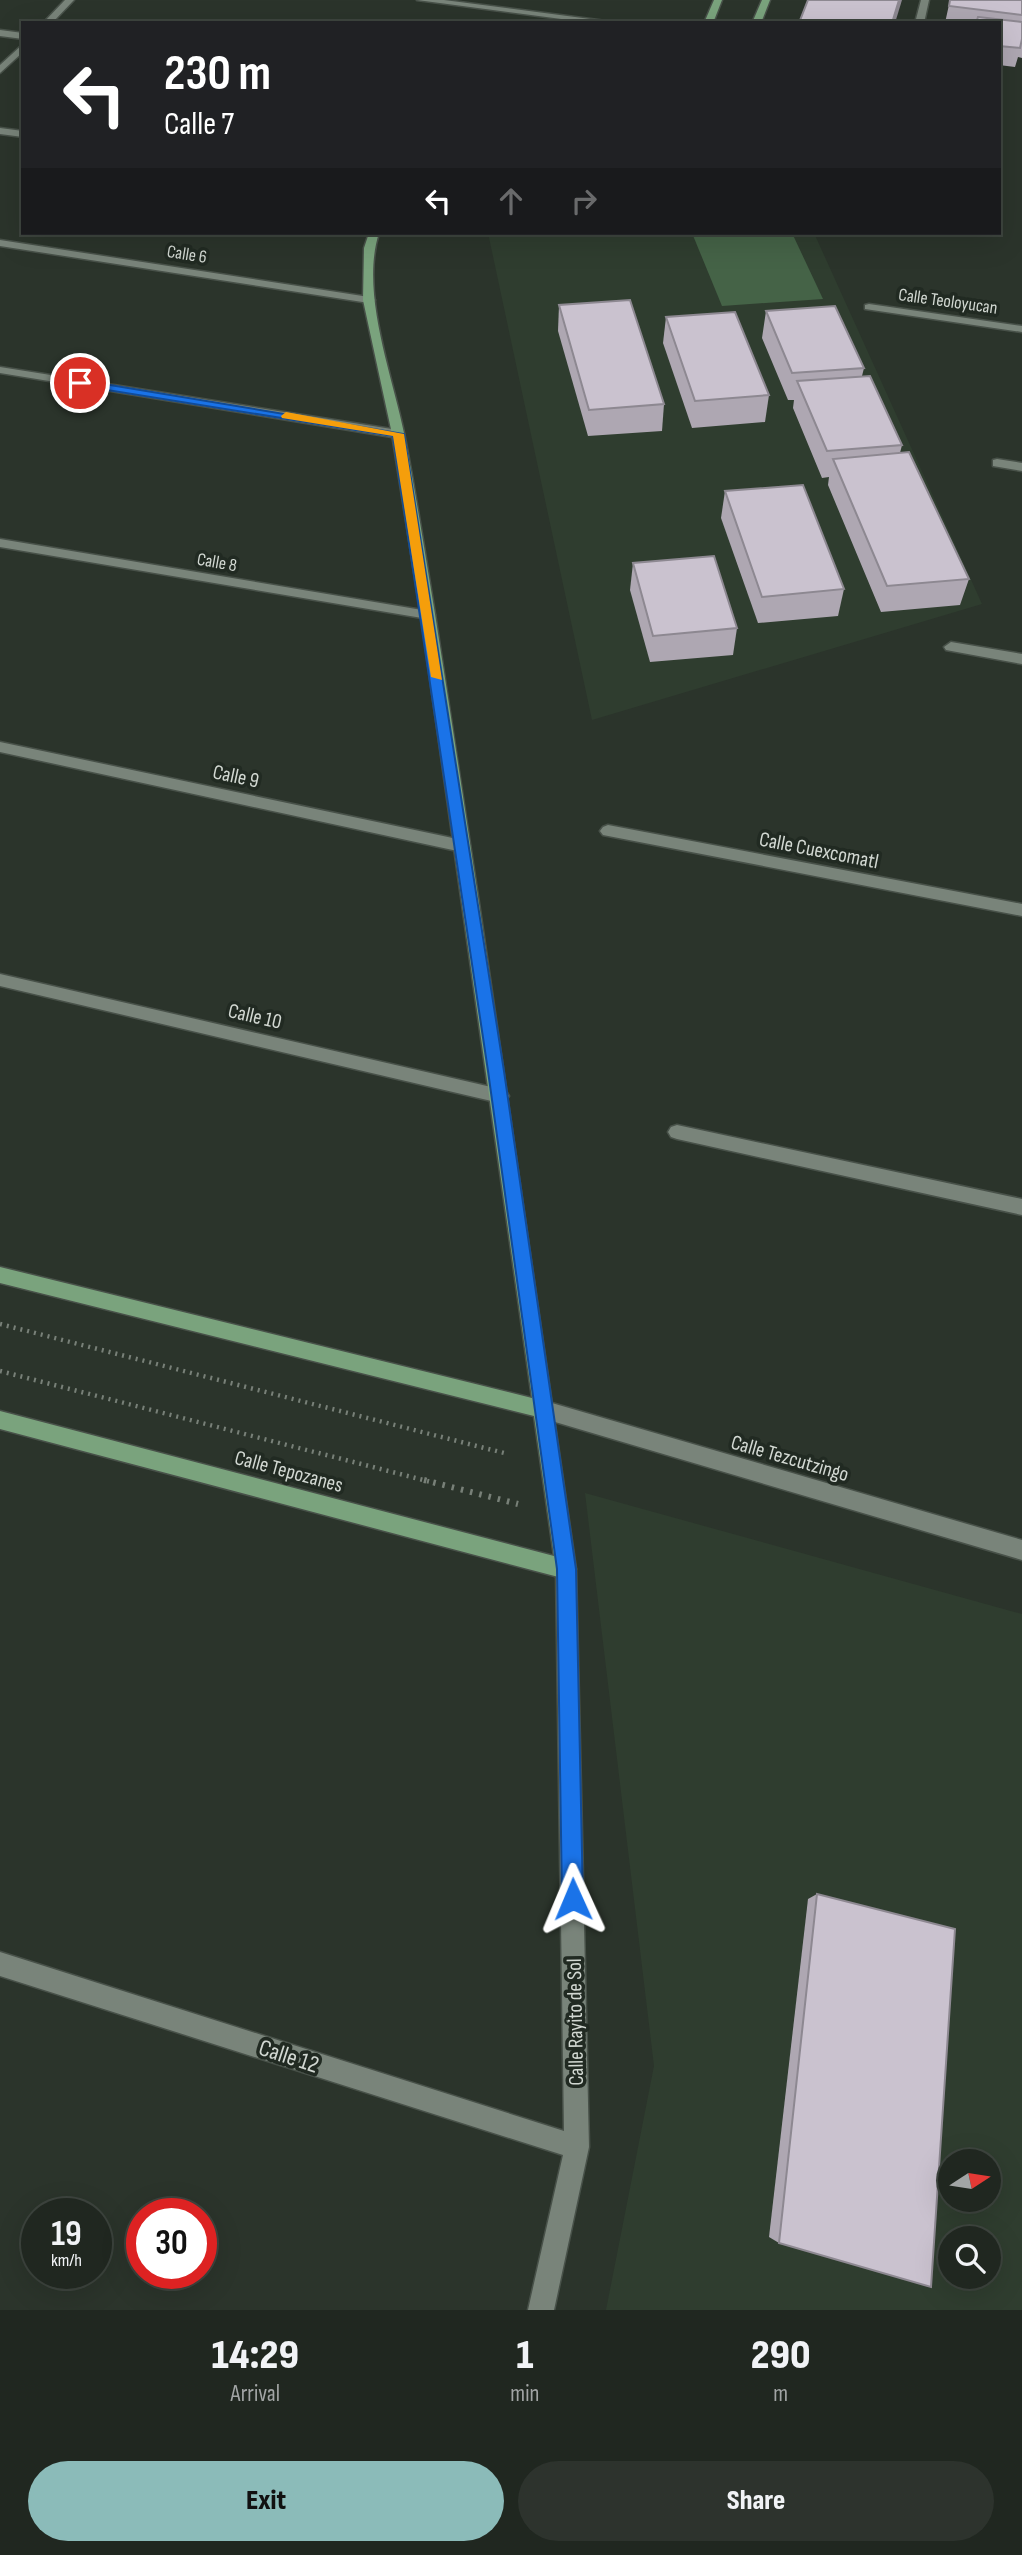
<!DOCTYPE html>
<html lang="en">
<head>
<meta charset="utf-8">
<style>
	:root { --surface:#202720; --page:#2d332d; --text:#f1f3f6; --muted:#a2a5a5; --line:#3d443e; --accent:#8bbbb9 }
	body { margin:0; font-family:"Sofia Sans Condensed",sans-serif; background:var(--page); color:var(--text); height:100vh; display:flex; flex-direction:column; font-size:26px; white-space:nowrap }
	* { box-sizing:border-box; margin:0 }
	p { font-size:23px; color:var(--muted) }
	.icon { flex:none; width:38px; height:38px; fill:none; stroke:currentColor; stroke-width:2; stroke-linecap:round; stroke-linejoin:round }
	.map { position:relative; height:2310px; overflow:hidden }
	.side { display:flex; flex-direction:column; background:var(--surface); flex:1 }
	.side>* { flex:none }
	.banner { position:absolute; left:21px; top:21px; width:980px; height:214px; border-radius:0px; box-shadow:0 7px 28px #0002,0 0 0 2px var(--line); background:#202124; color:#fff; overflow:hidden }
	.needle { width:46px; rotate:78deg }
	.buttons { position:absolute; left:938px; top:2149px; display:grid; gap:14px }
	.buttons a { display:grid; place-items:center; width:63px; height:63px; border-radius:50%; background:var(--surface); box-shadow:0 7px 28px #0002,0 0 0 2px var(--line); font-size:35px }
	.speed { position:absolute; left:21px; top:2198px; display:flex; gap:14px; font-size:35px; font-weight:700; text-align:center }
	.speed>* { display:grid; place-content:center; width:91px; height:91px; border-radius:50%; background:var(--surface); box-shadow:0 7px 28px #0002,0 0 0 2px var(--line); line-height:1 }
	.speed small { font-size:18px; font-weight:400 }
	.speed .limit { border:10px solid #d22; background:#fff; color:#111 }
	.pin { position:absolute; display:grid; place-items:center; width:60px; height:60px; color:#fff; margin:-30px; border:4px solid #fff; border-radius:50%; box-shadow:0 2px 7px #0007 }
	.me { position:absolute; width:77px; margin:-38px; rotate:359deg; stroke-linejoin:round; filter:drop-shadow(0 0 5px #0008) }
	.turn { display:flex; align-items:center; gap:24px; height:147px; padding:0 28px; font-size:32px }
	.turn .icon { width:91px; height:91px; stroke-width:2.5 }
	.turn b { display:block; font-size:49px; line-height:60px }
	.lanes { display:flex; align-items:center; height:66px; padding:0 28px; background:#0003; justify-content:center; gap:35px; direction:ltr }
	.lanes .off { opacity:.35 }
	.eta { display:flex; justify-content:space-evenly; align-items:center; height:119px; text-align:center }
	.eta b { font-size:42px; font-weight:800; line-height:49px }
	.button { display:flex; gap:14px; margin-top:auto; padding:14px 28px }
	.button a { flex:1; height:80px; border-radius:42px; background:var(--accent); color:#111; font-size:28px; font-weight:800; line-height:80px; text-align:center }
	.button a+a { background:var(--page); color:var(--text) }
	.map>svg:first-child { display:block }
	.built { fill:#2f3d2f; fill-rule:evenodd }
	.green { fill:#456347 }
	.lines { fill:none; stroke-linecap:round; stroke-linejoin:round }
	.minor-casing { stroke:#485149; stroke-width:3 }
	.major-casing { stroke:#485149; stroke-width:3 }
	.path-far1 { stroke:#788078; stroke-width:4.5; stroke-dasharray:2 5; stroke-linecap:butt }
	.path { stroke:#788078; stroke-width:6; stroke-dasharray:2.5 7; stroke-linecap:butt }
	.minor { fill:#79847a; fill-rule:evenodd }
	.major { fill:#7aa37d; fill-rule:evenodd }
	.wall { fill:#aea7b2 }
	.shaded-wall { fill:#8d8891 }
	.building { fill:#cac2cf; stroke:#8d8891; stroke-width:2 }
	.route { fill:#1a73e8; stroke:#114b97; stroke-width:2 }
	.slow { fill:#f59e0b }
	.labels { text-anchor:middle; stroke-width:7; stroke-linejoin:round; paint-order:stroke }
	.far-street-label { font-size:18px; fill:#d2d8d2; stroke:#212a22 }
	.street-label { font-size:21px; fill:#d2d8d2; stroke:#212a22 }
	.near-street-label { font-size:24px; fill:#d2d8d2; stroke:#212a22 }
</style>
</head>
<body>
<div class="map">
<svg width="1022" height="2310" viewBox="0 0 1022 2310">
	<rect width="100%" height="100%" fill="#2b342b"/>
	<!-- built -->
	<g class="built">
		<polygon points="488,233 814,233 982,604 592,720"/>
		<path d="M585,1493L1022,1614V2310H606L654,2066ZM950,2161H989V2200H950ZM950,2238H989V2277H950Z"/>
	</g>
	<!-- green -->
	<polygon class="green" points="692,233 792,233 823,299 722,306"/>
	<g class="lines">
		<defs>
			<g id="minor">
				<polygon points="65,0 74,0 52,23 43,23"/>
				<polygon points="417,0 444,0 621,23 592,23"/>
				<polygon points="921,0 929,0 924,23 915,23"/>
				<polygon points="0,30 23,33 23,39 0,36"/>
				<polygon points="23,44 23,52 0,73 0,65"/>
				<polygon points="0,128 23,131 23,137 0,134"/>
				<polygon points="0,240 369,297 375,300 369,303 0,246"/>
				<polygon points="869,304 1022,326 1022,332 865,309 865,305"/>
				<polygon points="0,367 398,430 404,434 398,438 0,373"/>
				<polygon points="997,459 1022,463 1022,471 993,466 993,460"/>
				<polygon points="0,539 428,611 435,615 428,619 0,547"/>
				<polygon points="951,642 1022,654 1022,664 946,650 944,647"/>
				<polygon points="0,742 462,840 470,846 462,852 0,752"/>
				<polygon points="608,825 1022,904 1022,916 603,835 600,831 603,827"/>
				<polygon points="0,974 500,1089 506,1091 509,1096 506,1101 500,1103 0,986"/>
				<polygon points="677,1125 1022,1199 1022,1215 677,1139 671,1137 668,1132 671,1127"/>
				<polygon points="545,1401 1022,1540 1022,1560 545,1419 538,1416 535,1410 538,1404"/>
				<polygon points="566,1559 573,1562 576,1569 589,2147 554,2310 528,2310 563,2155 0,1976 0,1952 564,2131 556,1569 559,1562"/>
			</g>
			<g id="major">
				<polygon points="714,0 722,0 713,23 704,23"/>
				<polygon points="762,0 770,0 761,23 752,23"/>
				<path d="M369,233H379C360,292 392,374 404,433C416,493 425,554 435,614C485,932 529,1252 576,1569L573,1576L566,1579L0,1429V1411L554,1556L534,1416L0,1283V1267L532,1398L421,615L392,434L363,300L364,248Z"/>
			</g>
		</defs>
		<!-- minor casing -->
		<use href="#minor" class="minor-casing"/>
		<!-- major casing -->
		<use href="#major" class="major-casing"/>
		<!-- path-far1 -->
		<g class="path-far1">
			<polyline points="0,1324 508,1454"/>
			<polyline points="0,1371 431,1482"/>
		</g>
		<!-- path -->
		<polyline class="path" points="424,1480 518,1504"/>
		<!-- minor -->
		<use href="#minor" class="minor"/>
		<!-- major -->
		<use href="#major" class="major"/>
	</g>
	<!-- wall -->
	<g class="wall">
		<polygon points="950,0 1022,0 1022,58 1018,57 1015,67 999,65 999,23 945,23"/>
		<polygon points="559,305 664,404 662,431 588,436 558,331"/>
		<polygon points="766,311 864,368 862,376 902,445 900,453 969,579 960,605 881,612 828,485 829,477 822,478 793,408 794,400 788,400 762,338"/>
		<polygon points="666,317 769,395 765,422 692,428 663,343"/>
		<polygon points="725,491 844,589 838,616 758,623 721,518"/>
		<polygon points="633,563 737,628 733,655 650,662 630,590"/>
		<polygon points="817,1894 779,2243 769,2237 808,1899"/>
	</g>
	<!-- shaded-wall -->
	<polygon class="shaded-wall" points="899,0 902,0 895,23 892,23"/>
	<!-- building -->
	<g class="building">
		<polygon points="808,0 899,0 892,23 799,23"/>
		<polygon points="950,0 1022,0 1022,15 949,6"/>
		<polygon points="978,17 1022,22 1022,39 1020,48 999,46 999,23 976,23"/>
		<polygon points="630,300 664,404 589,410 559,305"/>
		<polygon points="835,306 864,368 792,373 766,311"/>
		<polygon points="735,312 769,395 695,401 666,317"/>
		<polygon points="870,376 902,445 827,451 797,381"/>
		<polygon points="909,452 969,579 887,586 833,459"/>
		<polygon points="803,485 844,589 762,597 725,491"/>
		<polygon points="714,556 737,628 653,636 633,563"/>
		<polygon points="817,1894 955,1929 931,2287 779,2243"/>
	</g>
	<!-- route -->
	<polygon class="route" points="80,380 404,434 504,1071 576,1569 583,1899 580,1907 573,1910 565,1907 562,1899 557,1569 488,1071 393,436 76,385 76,381"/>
	<!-- slow -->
	<polygon class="slow" points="286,412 404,434 442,680 431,677 393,436 282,418 281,416"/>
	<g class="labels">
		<!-- far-street labels -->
		<g class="far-street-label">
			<text transform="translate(187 254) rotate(9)" y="6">Calle 6</text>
			<text transform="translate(948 301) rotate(8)" y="6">Calle Teoloyucan</text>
			<text transform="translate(217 562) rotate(10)" y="6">Calle 8</text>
		</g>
		<!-- street labels -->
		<g class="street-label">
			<text transform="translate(236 776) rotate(12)" y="7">Calle 9</text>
			<text transform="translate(819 850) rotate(11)" y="7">Calle Cuexcomatl</text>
			<text transform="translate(255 1016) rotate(13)" y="7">Calle 10</text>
			<text transform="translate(790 1458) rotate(16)" y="7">Calle Tezcutzingo</text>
			<text transform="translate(289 1471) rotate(15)" y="7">Calle Tepozanes</text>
			<text transform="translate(575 2022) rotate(-91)" y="7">Calle Rayito de Sol</text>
		</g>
		<!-- near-street labels -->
		<g class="near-street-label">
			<text transform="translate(289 2056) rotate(18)" y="8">Calle 12</text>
		</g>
	</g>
</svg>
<div class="buttons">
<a><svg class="needle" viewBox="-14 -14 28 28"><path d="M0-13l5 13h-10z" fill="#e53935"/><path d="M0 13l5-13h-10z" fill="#a2a5a5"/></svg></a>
<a><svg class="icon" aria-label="search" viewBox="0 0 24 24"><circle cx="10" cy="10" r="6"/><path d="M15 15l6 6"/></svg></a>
</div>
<div class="speed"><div>19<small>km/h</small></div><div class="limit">30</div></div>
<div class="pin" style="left:80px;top:383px;background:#d93025"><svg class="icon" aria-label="arrive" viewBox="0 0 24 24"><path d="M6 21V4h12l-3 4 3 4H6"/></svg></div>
<svg class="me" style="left:573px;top:1899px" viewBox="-20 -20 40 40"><path d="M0-17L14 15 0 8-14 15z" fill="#1a73e8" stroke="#fff" stroke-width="4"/></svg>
<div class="banner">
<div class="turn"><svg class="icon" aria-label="left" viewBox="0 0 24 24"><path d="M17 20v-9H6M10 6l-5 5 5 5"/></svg><div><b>230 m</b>Calle 7</div></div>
<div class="lanes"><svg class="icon" aria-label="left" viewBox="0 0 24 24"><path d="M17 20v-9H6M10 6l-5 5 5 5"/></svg><svg class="icon off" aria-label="ahead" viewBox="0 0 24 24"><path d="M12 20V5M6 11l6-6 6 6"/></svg><svg class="icon off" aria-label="right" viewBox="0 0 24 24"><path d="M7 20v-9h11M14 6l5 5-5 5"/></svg></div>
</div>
</div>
<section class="side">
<div class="eta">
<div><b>14:29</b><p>Arrival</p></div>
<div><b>1</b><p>min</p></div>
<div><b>290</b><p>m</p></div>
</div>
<div class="button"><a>Exit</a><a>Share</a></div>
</section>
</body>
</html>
